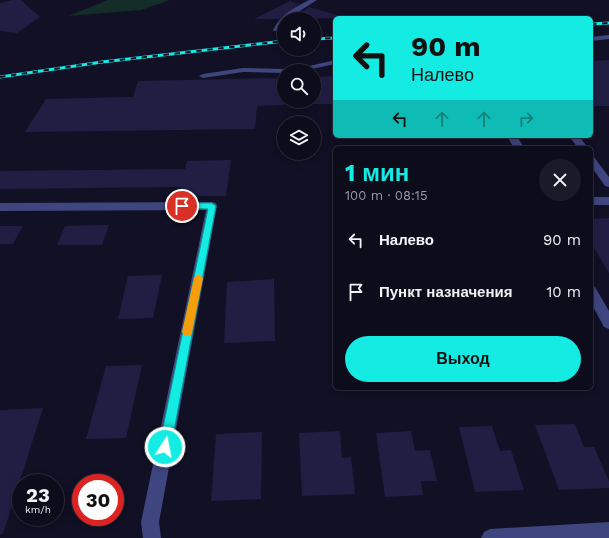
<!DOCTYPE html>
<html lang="ru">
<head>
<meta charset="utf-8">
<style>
	:root { --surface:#0d0c1b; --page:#1b1a28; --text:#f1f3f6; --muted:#9a9ba3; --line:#2d2c3a; --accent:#13ebe3 }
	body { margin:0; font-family:"Work Sans",sans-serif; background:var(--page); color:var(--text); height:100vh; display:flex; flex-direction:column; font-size:15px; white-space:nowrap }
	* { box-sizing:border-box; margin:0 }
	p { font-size:13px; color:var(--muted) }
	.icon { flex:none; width:22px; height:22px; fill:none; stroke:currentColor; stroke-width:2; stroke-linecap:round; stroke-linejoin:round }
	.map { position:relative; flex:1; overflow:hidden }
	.details { position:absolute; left:333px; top:146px; width:260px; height:244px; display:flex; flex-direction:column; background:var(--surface); border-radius:6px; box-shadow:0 2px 10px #0003,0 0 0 1px var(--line) }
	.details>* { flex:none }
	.banner { position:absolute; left:333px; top:16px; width:260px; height:122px; border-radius:6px; box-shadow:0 2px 10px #0003,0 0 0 1px var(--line); background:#13ebe3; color:#111; overflow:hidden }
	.fabs { position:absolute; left:277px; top:12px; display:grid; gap:8px }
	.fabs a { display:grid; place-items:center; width:44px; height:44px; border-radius:50%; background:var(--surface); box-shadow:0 2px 10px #0003,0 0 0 1px var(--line); font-size:20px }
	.speed { position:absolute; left:12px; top:474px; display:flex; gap:8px; font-size:20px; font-weight:700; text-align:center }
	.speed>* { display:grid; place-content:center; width:52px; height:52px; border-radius:50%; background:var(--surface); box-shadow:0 2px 10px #0003,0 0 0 1px var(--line); line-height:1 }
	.speed small { font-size:10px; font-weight:400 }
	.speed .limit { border:6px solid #d22; background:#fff; color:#111 }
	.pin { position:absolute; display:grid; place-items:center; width:34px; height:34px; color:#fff; margin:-17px; border:2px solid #fff; border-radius:50%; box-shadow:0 1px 4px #0007 }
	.me { position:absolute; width:44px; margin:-22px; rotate:11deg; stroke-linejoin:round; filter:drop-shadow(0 0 3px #0008) }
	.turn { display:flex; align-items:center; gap:14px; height:84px; padding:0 12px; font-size:18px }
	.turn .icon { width:52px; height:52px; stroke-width:2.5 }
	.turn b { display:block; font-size:28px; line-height:34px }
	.lanes { display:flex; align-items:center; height:38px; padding:0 12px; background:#0003; justify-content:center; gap:20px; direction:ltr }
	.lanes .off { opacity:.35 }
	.round { display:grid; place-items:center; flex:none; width:42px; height:42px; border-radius:21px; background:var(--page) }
	.overview { display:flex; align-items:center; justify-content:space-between; height:68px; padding:0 12px }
	h1 { font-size:24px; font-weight:700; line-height:30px; color:var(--accent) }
	.cta { display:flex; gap:8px; margin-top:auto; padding:8px 12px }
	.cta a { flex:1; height:46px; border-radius:24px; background:var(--accent); color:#111; font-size:16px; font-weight:700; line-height:46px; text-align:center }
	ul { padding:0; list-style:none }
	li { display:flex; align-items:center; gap:12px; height:52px; padding:0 12px }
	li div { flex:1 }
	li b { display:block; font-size:15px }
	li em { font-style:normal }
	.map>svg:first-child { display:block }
	.green { fill:#142d29 }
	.building { fill:#201e43 }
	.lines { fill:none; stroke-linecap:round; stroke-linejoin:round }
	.minor { fill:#3f467f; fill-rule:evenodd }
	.rail-casing { stroke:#13ebe3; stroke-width:3 }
	.rail { stroke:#111024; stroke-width:2; stroke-dasharray:5.5; stroke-linecap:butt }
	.route { fill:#13ebe3; stroke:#0c9994 }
	.slow { fill:#f59e0b }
</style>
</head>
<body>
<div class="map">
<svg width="609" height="538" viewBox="0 0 609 538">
	<rect width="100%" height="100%" fill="#111024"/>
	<!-- green -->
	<polygon class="green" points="108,0 170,0 141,10 68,16"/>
	<!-- building -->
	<g class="building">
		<polygon points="12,0 21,0 40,17 17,33 0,31 0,3"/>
		<polygon points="290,1 299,4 279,19 254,19"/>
		<polygon points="309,7 337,15 336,18 290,19"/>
		<polygon points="609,60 609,106 591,106 591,61"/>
		<polygon points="335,76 335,104 314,104 314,77"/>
		<polygon points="284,78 284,105 257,106 255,129 25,132 46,99 133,97 138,81"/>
		<polygon points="231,160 226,196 179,196 181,187 0,189 0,171 185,169 187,161"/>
		<polygon points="609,218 609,273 591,243 591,219"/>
		<polygon points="109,225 102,245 57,245 65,226"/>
		<polygon points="0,226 23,226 13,244 0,244"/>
		<polygon points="162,275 153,318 118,319 128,276"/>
		<polygon points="274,279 275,341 224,343 227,282"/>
		<polygon points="142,365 126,438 86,439 106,366"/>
		<polygon points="43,408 3,534 0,534 0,410"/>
		<polygon points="575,424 584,447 594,447 609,481 609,488 559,490 535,425"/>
		<polygon points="492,426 500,451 511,450 524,490 475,492 459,427"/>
		<polygon points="340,431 342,458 351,457 355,494 302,496 299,433"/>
		<polygon points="411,431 415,451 430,450 437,481 421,481 423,495 385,497 376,433"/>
		<polygon points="262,432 261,499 211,501 216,434"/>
	</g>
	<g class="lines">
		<!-- minor -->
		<g class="minor">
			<path d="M309,0H317L287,19H284V22L278,31H274L273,30C281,14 294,8 309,0Z"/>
			<polygon points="609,35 609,39 591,41 591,37"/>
			<polygon points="335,60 335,64 302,71 284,71 284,73 243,72 203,78 199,76 203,74 243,68 284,69 288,71"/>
			<polygon points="507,136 517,136 524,148 514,148"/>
			<polygon points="569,136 579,136 588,148 578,148"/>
			<polygon points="591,156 594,157 609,177 609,187 605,186 591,166"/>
			<rect x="591" y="197" width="18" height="8"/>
			<polygon points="212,202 216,203 217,206 159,522 161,538 143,538 141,522 206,210 0,211 0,203"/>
			<polygon points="591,286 595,287 609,311 609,329 604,327 591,303"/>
			<polygon points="609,522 609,538 481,538 484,532 490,529"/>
		</g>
		<defs>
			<g id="rail">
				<polyline points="591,24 609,23"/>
				<polyline points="314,39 335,38"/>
				<polyline points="0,77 102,62 284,41"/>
			</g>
		</defs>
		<!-- rail casing -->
		<use href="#rail" class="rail-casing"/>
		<!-- rail -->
		<use href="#rail" class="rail"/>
	</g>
	<!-- route -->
	<polygon class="route" points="182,203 212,203 216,206 171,447 169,451 165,453 160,451 159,447 208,209 179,208 179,204"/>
	<!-- slow -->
	<polygon class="slow" points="198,274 203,278 192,332 191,335 187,336 184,335 182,332 194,278"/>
</svg>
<div class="fabs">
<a><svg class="icon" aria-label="sound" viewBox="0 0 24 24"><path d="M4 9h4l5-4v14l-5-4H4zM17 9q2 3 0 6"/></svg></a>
<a><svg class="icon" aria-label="search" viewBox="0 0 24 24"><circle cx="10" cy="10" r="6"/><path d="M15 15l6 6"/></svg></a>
<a><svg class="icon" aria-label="layers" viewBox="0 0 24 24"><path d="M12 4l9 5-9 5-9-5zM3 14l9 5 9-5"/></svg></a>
</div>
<div class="speed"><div>23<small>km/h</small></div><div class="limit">30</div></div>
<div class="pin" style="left:182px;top:206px;background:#d93025"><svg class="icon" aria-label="arrive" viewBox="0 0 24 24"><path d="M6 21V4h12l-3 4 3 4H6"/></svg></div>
<svg class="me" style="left:165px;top:447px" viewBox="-20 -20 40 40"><circle r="17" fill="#13ebe3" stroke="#fff" stroke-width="3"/><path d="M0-11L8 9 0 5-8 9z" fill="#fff"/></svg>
<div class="banner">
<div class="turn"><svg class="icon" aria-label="left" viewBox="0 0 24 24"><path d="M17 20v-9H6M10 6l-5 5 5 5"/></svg><div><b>90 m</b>Налево</div></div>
<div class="lanes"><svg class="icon" aria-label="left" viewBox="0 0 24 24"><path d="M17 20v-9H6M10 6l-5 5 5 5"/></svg><svg class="icon off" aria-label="ahead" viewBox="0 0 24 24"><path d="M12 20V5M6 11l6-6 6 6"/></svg><svg class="icon off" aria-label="ahead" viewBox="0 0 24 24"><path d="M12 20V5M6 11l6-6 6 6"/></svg><svg class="icon off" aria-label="right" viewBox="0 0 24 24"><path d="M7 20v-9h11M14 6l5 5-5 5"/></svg></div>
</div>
<section class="details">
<div class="overview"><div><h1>1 мин</h1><p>100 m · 08:15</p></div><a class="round"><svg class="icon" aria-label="close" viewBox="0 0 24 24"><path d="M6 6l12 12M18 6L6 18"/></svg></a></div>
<ul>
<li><svg class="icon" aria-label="left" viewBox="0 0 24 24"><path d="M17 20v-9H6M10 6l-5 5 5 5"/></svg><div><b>Налево</b></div><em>90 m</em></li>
<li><svg class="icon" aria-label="arrive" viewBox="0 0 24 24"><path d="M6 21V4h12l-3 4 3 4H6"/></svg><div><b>Пункт назначения</b></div><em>10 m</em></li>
</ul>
<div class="cta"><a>Выход</a></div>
</section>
</div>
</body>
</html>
